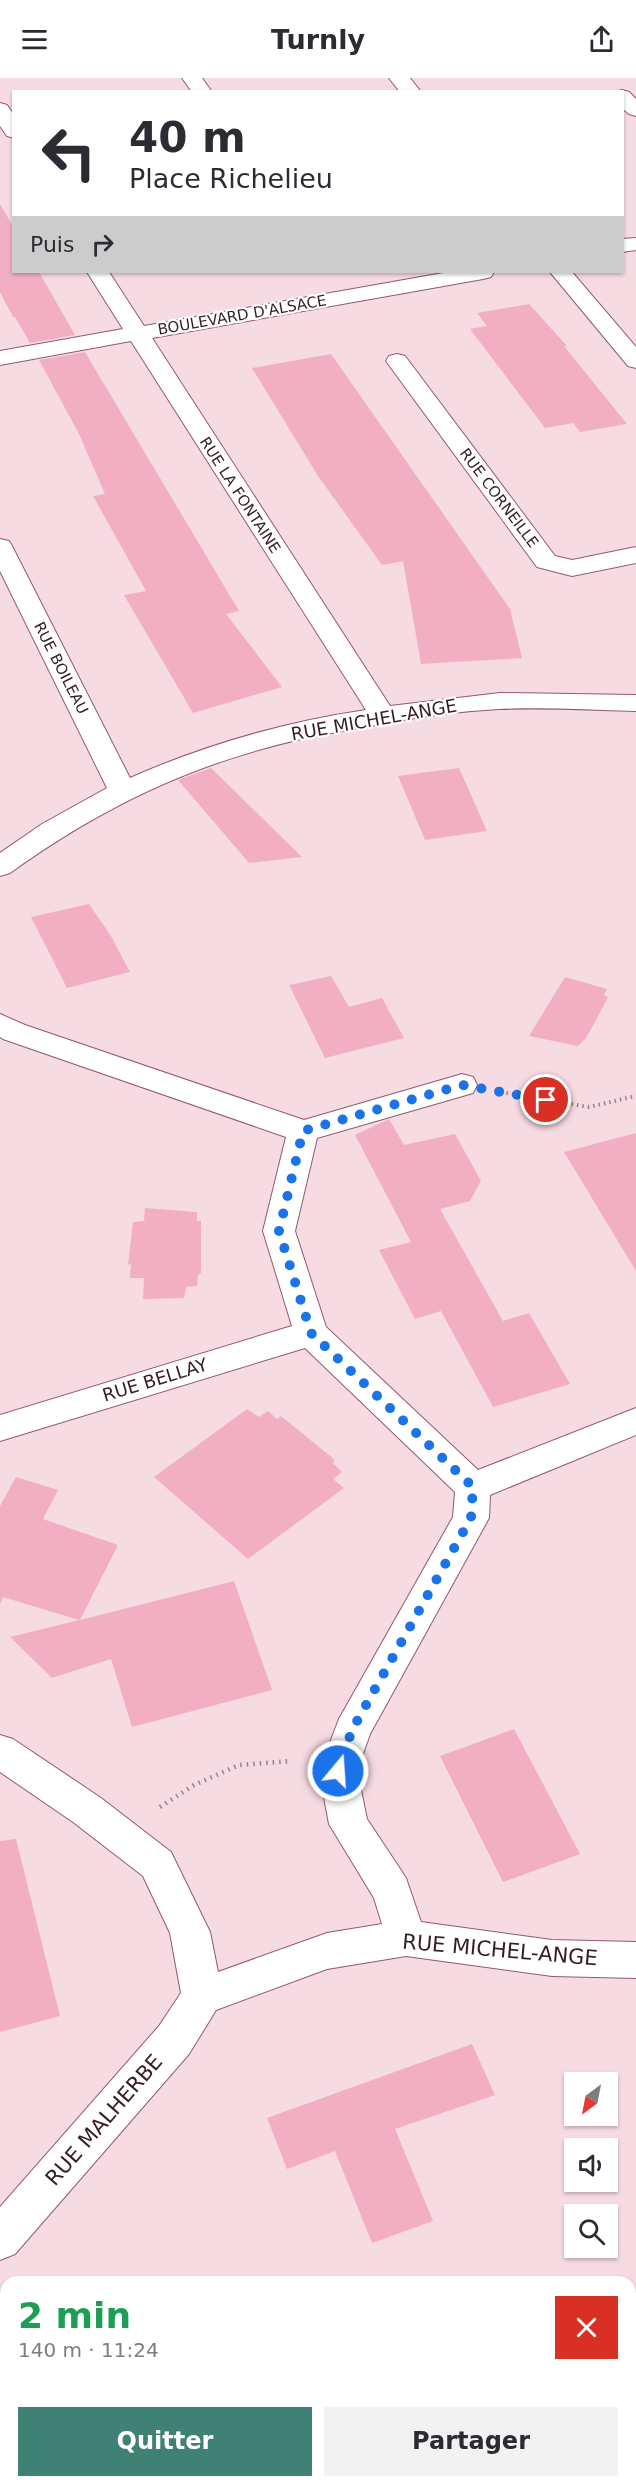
<!DOCTYPE html>
<html lang="fr">
<head>
<meta charset="utf-8">
<style>
	:root { --surface:#fff; --page:#f2f2f3; --text:#2b2b33; --muted:#7c7c81; --accent:#3f8275 }
	body { margin:0; font-family:"DejaVu Sans",sans-serif; background:var(--page); color:var(--text); height:100vh; display:flex; flex-direction:column; font-size:22px; white-space:nowrap }
	* { box-sizing:border-box; margin:0 }
	p { font-size:20px; color:var(--muted) }
	.icon { flex:none; width:33px; height:33px; fill:none; stroke:currentColor; stroke-width:2; stroke-linecap:round; stroke-linejoin:round }
	.map { position:relative; flex:1; overflow:hidden }
	.drawer { position:absolute; left:0px; top:2198px; width:636px; height:212px; display:flex; flex-direction:column; background:var(--surface); border-radius:18px 18px 0 0; box-shadow:0 2px 4px #0004 }
	.drawer>* { flex:none }
	.hud { position:absolute; left:12px; top:12px; width:612px; height:183px; border-radius:0px; box-shadow:0 2px 4px #0004; background:#fff; color:var(--text); overflow:hidden }
	.needle { width:39px; rotate:212deg }
	.tools { position:absolute; left:564px; top:1994px; display:grid; gap:12px }
	.tools a { display:grid; place-items:center; width:54px; height:54px; border-radius:0px; background:var(--surface); box-shadow:0 2px 4px #0004; font-size:30px }
	.pin { position:absolute; display:grid; place-items:center; width:51px; height:51px; color:#fff; margin:-26px; border:3px solid #fff; border-radius:50%; box-shadow:0 2px 6px #0007 }
	.me { position:absolute; width:66px; margin:-33px; rotate:18deg; stroke-linejoin:round; filter:drop-shadow(0 0 4px #0008) }
	.turn { display:flex; align-items:center; gap:21px; height:126px; padding:0 18px; font-size:27px }
	.turn .icon { width:78px; height:78px; stroke-width:2.5 }
	.turn b { display:block; font-size:42px; line-height:51px }
	.then { display:flex; align-items:center; height:57px; padding:0 18px; background:#0003; gap:12px; font-size:22px }
	.round { display:grid; place-items:center; flex:none; width:63px; height:63px; border-radius:0px; background:var(--page) }
	.overview { display:flex; align-items:center; justify-content:space-between; height:102px; padding:0 18px }
	h1 { font-size:36px; font-weight:600; line-height:45px; color:#1e9e55 }
	.primary-button { display:flex; gap:12px; margin-top:auto; padding:12px 18px }
	.primary-button a { flex:1; height:69px; border-radius:0px; background:var(--accent); color:#fff; font-size:24px; font-weight:600; line-height:69px; text-align:center }
	.primary-button a+a { background:var(--page); color:var(--text) }
	header { display:flex; justify-content:space-between; align-items:center; height:78px; padding:0 18px; background:var(--surface); font-size:27px; font-weight:600 }
	.map>svg:first-child { display:block }
	.building { fill:#f2afc3 }
	.lines { fill:none; stroke-linecap:round; stroke-linejoin:round }
	.street-casing { stroke:#94586c; stroke-width:2 }
	.path-far1 { stroke:#9a8088; stroke-width:4; stroke-dasharray:1.5 4; stroke-linecap:butt }
	.path { stroke:#9a8088; stroke-width:4.5; stroke-dasharray:1.5 5; stroke-linecap:butt }
	.street { fill:#fff; fill-rule:evenodd }
	.route { stroke:#1a73e8; stroke-width:10; stroke-dasharray:0 18 }
	.labels { text-anchor:middle; stroke-width:4.5; stroke-linejoin:round; paint-order:stroke }
	.far-street-label { font-size:15px; fill:#361d25; stroke:#fff }
	.street-label { font-size:18px; fill:#361d25; stroke:#fff }
	.near-street-label { font-size:21px; fill:#361d25; stroke:#fff }
</style>
</head>
<body>
<header><svg class="icon" aria-label="menu" viewBox="0 0 24 24"><path d="M4 6h16M4 12h16M4 18h16"/></svg>Turnly<svg class="icon" aria-label="share" viewBox="0 0 24 24"><path d="M12 15V3M7 8l5-5 5 5M5 13v7h14v-7"/></svg></header>
<div class="map">
<svg width="636" height="2408" viewBox="0 0 636 2408">
	<rect width="100%" height="100%" fill="#f7dbe3"/>
	<!-- building -->
	<g class="building">
		<polygon points="0,126 14,150 14,194 39,194 75,257 30,265 15,239 13,239 0,214"/>
		<polygon points="529,226 567,268 564,268 627,346 580,354 573,345 545,350 470,251 487,248 477,235"/>
		<polygon points="85,274 239,533 226,536 282,609 193,635 124,517 146,513 93,418 105,416 79,356 39,282"/>
		<polygon points="331,276 510,531 522,580 421,586 403,483 382,487 318,398 252,290"/>
		<polygon points="211,690 302,779 249,785 178,702"/>
		<polygon points="459,690 487,753 425,762 398,698"/>
		<polygon points="89,826 111,858 130,894 67,910 31,839"/>
		<polygon points="331,898 349,929 382,920 404,960 325,980 289,907"/>
		<polygon points="565,899 607,911 604,917 608,919 597,940 586,960 578,968 529,958"/>
		<polygon points="389,1041 404,1067 455,1056 481,1103 470,1123 440,1131 503,1243 529,1235 570,1306 493,1329 441,1233 415,1241 379,1172 411,1164 355,1057"/>
		<polygon points="636,1055 636,1193 564,1074"/>
		<polygon points="145,1130 197,1134 197,1143 201,1143 201,1195 198,1197 197,1208 186,1209 184,1220 143,1221 144,1200 130,1200 131,1186 128,1187 133,1144 144,1143"/>
		<polygon points="247,1331 259,1339 268,1333 277,1341 281,1338 335,1382 333,1385 342,1394 333,1401 344,1410 248,1481 154,1399"/>
		<polygon points="16,1399 58,1412 43,1441 118,1467 80,1542 234,1503 272,1612 132,1649 111,1581 52,1600 10,1559 79,1542 3,1519 0,1526 0,1428"/>
		<polygon points="514,1651 580,1776 503,1804 440,1678"/>
		<polygon points="16,1761 60,1938 0,1954 0,1763"/>
		<polygon points="472,1966 495,2017 395,2051 433,2143 372,2165 335,2073 287,2091 267,2040"/>
	</g>
	<g class="lines">
		<defs>
			<g id="street">
				<polygon points="182,0 202,0 212,14 192,14"/>
				<polygon points="389,0 410,0 421,14 400,14"/>
				<polygon points="622,12 629,14 636,21 636,38 629,36 622,30 622,14 616,14"/>
				<polygon points="0,25 7,27 14,37 14,60 7,58 0,48"/>
				<polygon points="636,160 636,172 622,174 622,161"/>
				<path d="M87,194H109L144,248L449,194H494L491,199L483,201L152,260L390,628L500,615L636,617V633C590,632 545,629 499,631C462,633 423,638 386,645C357,651 327,655 297,662C189,687 99,731 10,795L0,798V775L42,746L107,710L0,493V461L9,463L12,468L130,700C204,667 285,644 366,632L131,263L0,287V273L123,251Z"/>
				<polygon points="550,194 572,194 636,269 636,290 628,288"/>
				<polygon points="397,276 405,278 555,478 572,482 636,469 636,485 572,498 537,489 386,283 389,278"/>
				<polygon points="0,936 25,947 304,1042 462,996 473,999 477,1007 473,1015 317,1060 295,1153 326,1249 478,1392 636,1330 636,1357 490,1417 489,1440 370,1656 357,1693 367,1741 406,1800 421,1844 552,1862 636,1864 636,1900 552,1898 406,1878 327,1891 216,1932 189,1976 15,2176 0,2182 0,2129 159,1948 181,1915 170,1855 143,1798 73,1744 0,1694 0,1657 13,1661 101,1720 171,1774 210,1854 218,1894 327,1855 382,1846 374,1820 329,1746 319,1693 339,1641 453,1439 455,1414 305,1270 0,1363 0,1337 292,1248 263,1153 286,1059 3,961 0,959"/>
			</g>
		</defs>
		<!-- street casing -->
		<use href="#street" class="street-casing"/>
		<!-- path-far1 -->
		<polyline class="path-far1" points="501,1014 589,1029 636,1018"/>
		<!-- path -->
		<polyline class="path" points="160,1729 194,1707 239,1687 291,1683"/>
		<!-- street -->
		<use href="#street" class="street"/>
	</g>
	<g class="lines">
		<!-- route -->
		<polyline class="route" points="338,1693 352,1652 471,1440 473,1409 311,1255 279,1153 303,1053 462,1007 546,1022"/>
	</g>
	<g class="labels">
		<!-- far-street labels -->
		<g class="far-street-label">
			<text transform="translate(242 237) rotate(-10)" y="5">BOULEVARD D'ALSACE</text>
			<text transform="translate(240 417) rotate(57)" y="5">RUE LA FONTAINE</text>
			<text transform="translate(499 420) rotate(53)" y="5">RUE CORNEILLE</text>
			<text transform="translate(61 590) rotate(63)" y="5">RUE BOILEAU</text>
		</g>
		<!-- street labels -->
		<g class="street-label">
			<text transform="translate(374 642) rotate(-10)" y="6">RUE MICHEL-ANGE</text>
			<text transform="translate(155 1302) rotate(-17)" y="6">RUE BELLAY</text>
		</g>
		<!-- near-street labels -->
		<g class="near-street-label">
			<text transform="translate(500 1872) rotate(5)" y="7">RUE MICHEL-ANGE</text>
			<text transform="translate(104 2042) rotate(-49)" y="7">RUE MALHERBE</text>
		</g>
	</g>
</svg>
<div class="tools">
<a><svg class="needle" viewBox="-14 -14 28 28"><path d="M0-13l5 13h-10z" fill="#e53935"/><path d="M0 13l5-13h-10z" fill="#7c7c81"/></svg></a>
<a><svg class="icon" aria-label="sound" viewBox="0 0 24 24"><path d="M4 9h4l5-4v14l-5-4H4zM17 9q2 3 0 6"/></svg></a>
<a><svg class="icon" aria-label="search" viewBox="0 0 24 24"><circle cx="10" cy="10" r="6"/><path d="M15 15l6 6"/></svg></a>
</div>
<div class="pin" style="left:546px;top:1022px;background:#d93025"><svg class="icon" aria-label="arrive" viewBox="0 0 24 24"><path d="M6 21V4h12l-3 4 3 4H6"/></svg></div>
<svg class="me" style="left:338px;top:1693px" viewBox="-20 -20 40 40"><circle r="17" fill="#1a73e8" stroke="#fff" stroke-width="3"/><path d="M0-11L8 9 0 5-8 9z" fill="#fff"/></svg>
<div class="hud">
<div class="turn"><svg class="icon" aria-label="left" viewBox="0 0 24 24"><path d="M17 20v-9H6M10 6l-5 5 5 5"/></svg><div><b>40 m</b>Place Richelieu</div></div>
<div class="then">Puis<svg class="icon" aria-label="right" viewBox="0 0 24 24"><path d="M7 20v-9h11M14 6l5 5-5 5"/></svg></div>
</div>
<section class="drawer">
<div class="overview"><div><h1>2 min</h1><p>140 m · 11:24</p></div><a class="round" style="background:#d93025;color:#fff"><svg class="icon" aria-label="close" viewBox="0 0 24 24"><path d="M6 6l12 12M18 6L6 18"/></svg></a></div>
<div class="primary-button"><a>Quitter</a><a>Partager</a></div>
</section>
</div>
</body>
</html>
